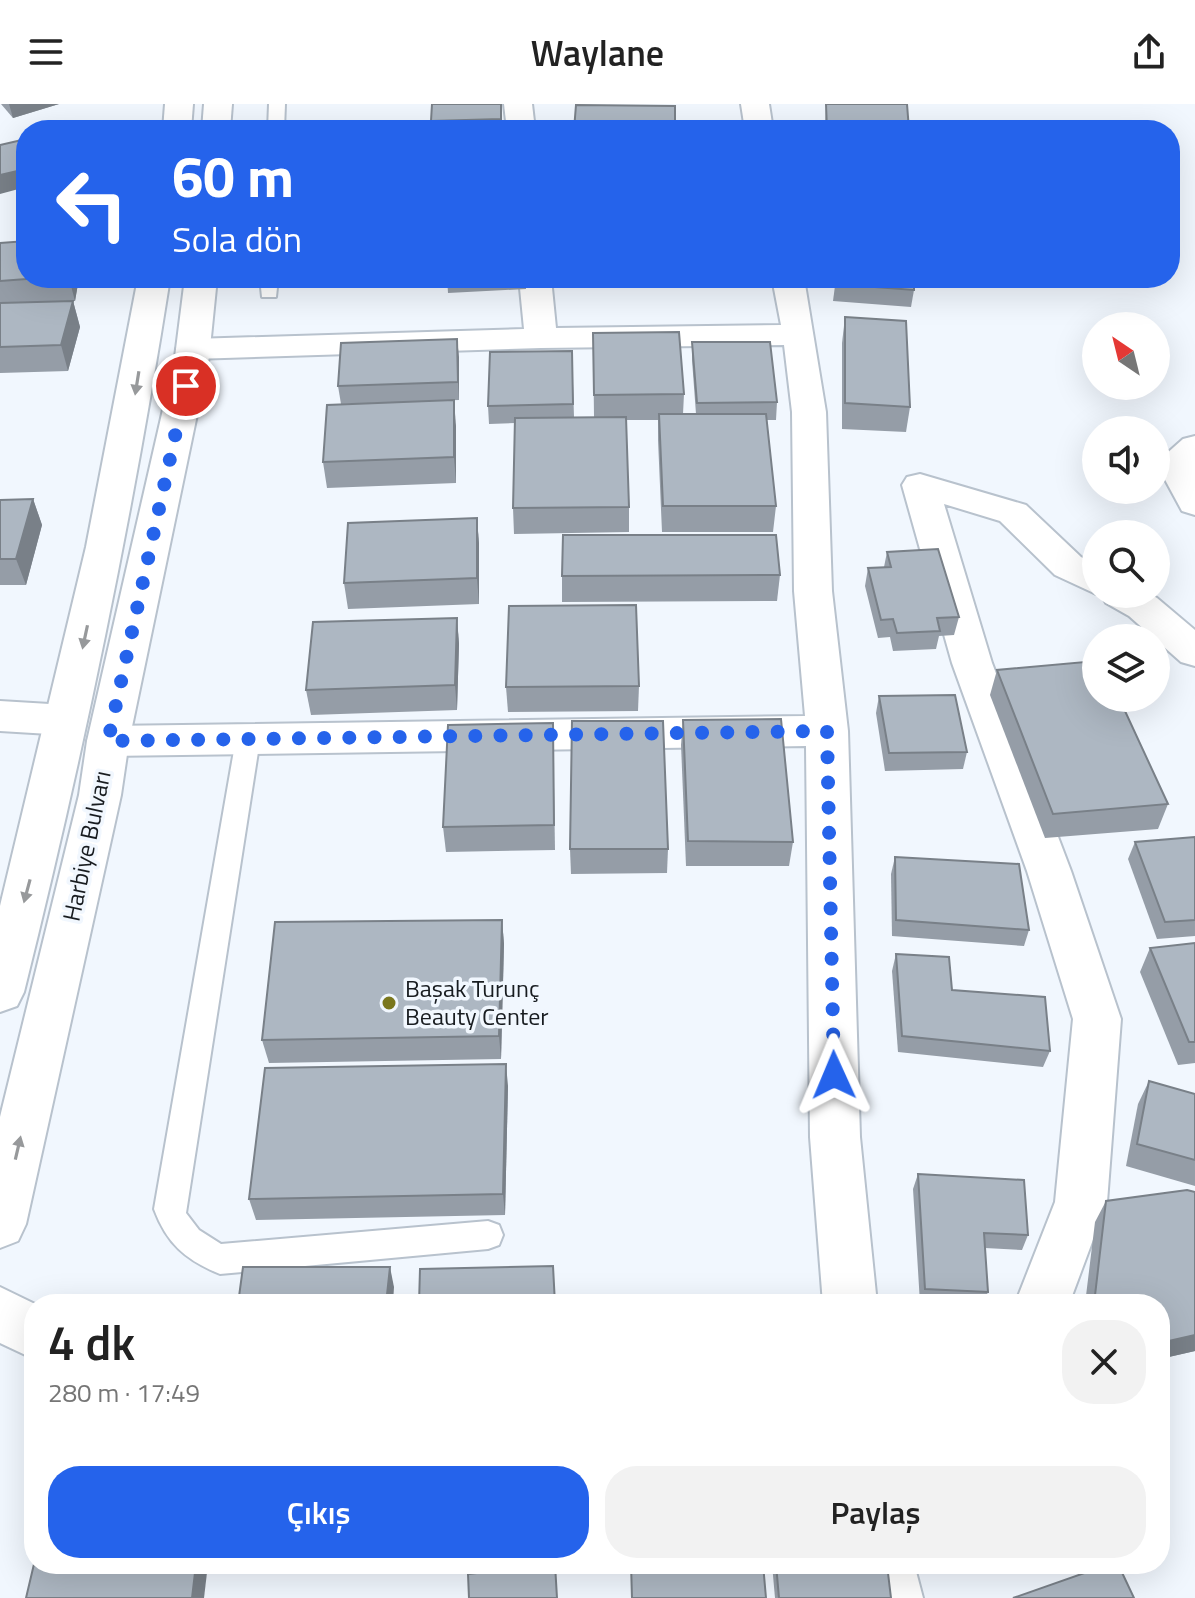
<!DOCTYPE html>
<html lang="tr">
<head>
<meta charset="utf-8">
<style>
	:root { --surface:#fff; --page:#f2f2f2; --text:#222; --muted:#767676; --accent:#2563eb }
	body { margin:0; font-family:"Titillium Web",sans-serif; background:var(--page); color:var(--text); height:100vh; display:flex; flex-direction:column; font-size:30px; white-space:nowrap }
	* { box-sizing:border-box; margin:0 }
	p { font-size:26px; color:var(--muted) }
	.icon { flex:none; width:44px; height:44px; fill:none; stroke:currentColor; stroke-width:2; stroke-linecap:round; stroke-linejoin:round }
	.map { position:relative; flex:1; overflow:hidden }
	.sheet { position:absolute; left:24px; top:1190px; width:1146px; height:280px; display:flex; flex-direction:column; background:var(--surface); border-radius:32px; box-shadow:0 8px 32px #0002 }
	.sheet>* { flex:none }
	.hud { position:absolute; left:16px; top:16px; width:1164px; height:168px; border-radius:32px; box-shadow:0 8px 32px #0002; background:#2563eb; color:#fff; overflow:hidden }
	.needle { width:52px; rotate:325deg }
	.tools { position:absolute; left:1082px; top:208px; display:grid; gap:16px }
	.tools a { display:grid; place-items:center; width:88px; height:88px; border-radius:50%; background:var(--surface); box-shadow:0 8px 32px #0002; font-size:40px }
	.pin { position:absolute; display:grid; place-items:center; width:68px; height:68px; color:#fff; margin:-34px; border:4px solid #fff; border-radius:50%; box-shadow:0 2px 8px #0007 }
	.me { position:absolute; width:88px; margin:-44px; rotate:359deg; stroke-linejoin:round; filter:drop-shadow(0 0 6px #0008) }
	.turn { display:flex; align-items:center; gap:28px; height:168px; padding:0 24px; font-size:36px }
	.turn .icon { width:104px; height:104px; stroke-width:2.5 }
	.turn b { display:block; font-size:56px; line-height:68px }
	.round { display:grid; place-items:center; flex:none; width:84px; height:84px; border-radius:32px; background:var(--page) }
	.summary { display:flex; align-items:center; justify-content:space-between; height:136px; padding:0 24px }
	h1 { font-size:48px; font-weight:600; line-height:60px }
	.primary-button { display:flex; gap:16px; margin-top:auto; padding:16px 24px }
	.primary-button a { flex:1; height:92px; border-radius:32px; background:var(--accent); color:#fff; font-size:32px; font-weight:600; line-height:92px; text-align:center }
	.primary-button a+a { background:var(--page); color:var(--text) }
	header { display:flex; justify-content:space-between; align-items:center; height:104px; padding:0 24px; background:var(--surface); font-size:36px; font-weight:600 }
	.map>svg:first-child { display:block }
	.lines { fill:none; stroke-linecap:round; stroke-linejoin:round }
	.lane-casing { stroke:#b8c2cd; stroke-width:4 }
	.street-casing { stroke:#b8c2cd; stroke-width:4 }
	.primary-casing { stroke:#b8c2cd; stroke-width:4 }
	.lane { fill:#fff; fill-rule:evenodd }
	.street { fill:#fff; fill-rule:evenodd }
	.primary { fill:#fff; fill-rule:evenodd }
	.wall { fill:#959da7 }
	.shaded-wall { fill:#798088 }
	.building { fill:#adb7c2; stroke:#798088; stroke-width:2 }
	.oneway { fill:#97999b }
	.route { stroke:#2563eb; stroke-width:14; stroke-dasharray:0 25.2 }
	.poi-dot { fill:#7a771d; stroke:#f1f7fe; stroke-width:3 }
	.labels { text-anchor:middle; stroke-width:7; stroke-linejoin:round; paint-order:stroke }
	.street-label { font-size:24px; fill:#181c20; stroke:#f1f7fe }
	.poi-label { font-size:24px; fill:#181c20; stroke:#f1f7fe; text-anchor:start }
</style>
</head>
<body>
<header><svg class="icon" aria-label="menu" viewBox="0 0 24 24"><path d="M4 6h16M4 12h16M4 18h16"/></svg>Waylane<svg class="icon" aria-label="share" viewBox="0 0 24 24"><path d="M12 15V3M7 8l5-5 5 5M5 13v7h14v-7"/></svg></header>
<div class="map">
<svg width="1195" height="1494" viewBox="0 0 1195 1494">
	<rect width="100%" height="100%" fill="#f1f7fe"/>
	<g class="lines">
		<defs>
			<g id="lane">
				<polygon points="269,0 285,0 284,26 268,26"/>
				<polygon points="260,174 278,174 276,193 262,193"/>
				<path d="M248,626L257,629L260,635L186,1109L199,1126L221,1140L488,1117L499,1121L503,1131L499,1141L488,1145L220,1170C186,1156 167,1140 154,1105L236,635L239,629Z"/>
			</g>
			<g id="street">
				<polygon points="504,0 532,0 535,26 507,26"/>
				<polygon points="741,0 769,0 773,26 745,26"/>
				<polygon points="519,174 551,174 556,224 781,221 772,174 804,174 826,308 832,487 848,627 860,1033 877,1200 823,1200 810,1033 806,642 108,652 93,648 87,637 93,626 108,622 805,612 794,487 792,308 784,241 541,244 193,255 181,252 176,245 181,238 193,235 524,225"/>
				<polygon points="1195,332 1195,411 1182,407 1156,359 1183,335"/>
				<polygon points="920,370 1026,401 1081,453 1096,461 1096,490 1055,471 1000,417 944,400 992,559 1071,767 1121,915 1107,1098 1069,1200 1015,1200 1055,1098 1073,915 1027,767 952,559 902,381 907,373"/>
				<polygon points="1101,490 1150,490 1157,494 1195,526 1195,562 1181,558 1129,512 1106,499"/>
				<polygon points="0,597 66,601 81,605 87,616 81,627 66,631 0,627"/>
				<polygon points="0,1183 35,1200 34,1255 0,1239"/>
				<polygon points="854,1460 914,1460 923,1494 863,1494"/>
			</g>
			<g id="primary">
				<polygon points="165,0 193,0 191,26 163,26"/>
				<polygon points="204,0 232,0 230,26 202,26"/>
				<path d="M138,174H170C132,415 83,652 24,888L17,902L0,908V802L86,443Z"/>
				<polygon points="185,174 217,174 209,253 129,637 121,691 26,1120 18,1137 0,1144 0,1013 79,691 87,637 175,253"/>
			</g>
		</defs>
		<!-- lane casing -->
		<use href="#lane" class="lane-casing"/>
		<!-- street casing -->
		<use href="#street" class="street-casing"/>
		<!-- primary casing -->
		<use href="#primary" class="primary-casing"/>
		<!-- lane -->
		<use href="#lane" class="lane"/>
		<!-- street -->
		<use href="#street" class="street"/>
		<!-- primary -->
		<use href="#primary" class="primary"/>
	</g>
	<!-- wall -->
	<g class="wall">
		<polygon points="1,0 59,0 13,14"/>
		<polygon points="501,0 502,26 432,26 431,17"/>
		<polygon points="826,0 909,26 825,26"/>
		<polygon points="0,139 26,174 79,174 75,197 71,197 73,197 80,223 68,267 0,269"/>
		<polygon points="447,174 526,174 526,185 448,189"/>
		<polygon points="588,174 670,174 592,177"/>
		<polygon points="836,174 914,186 911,203 833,197"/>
		<polygon points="845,213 910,303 906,328 842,325 842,239"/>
		<polygon points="593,229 684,290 683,310 696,310 692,256 692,238 777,298 776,316 767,316 776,402 773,428 662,428 658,336 658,316 626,316 629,403 629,428 514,430 513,404 515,319 489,320 488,302 572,247 574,313 594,313"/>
		<polygon points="459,253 459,296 341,300 338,282"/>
		<polygon points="456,322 456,379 327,384 323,358"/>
		<polygon points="33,395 42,421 26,481 0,481 0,396"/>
		<polygon points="477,414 479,440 479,500 348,505 344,479"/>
		<polygon points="887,448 959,513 954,531 939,532 936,545 893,547 890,533 878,534 865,482 868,464 884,463"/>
		<polygon points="780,471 777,497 562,498 562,472"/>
		<polygon points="457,514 459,540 457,606 311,611 306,586"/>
		<polygon points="997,566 1168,700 1158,725 1045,734 990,591"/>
		<polygon points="639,582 638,607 508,608 506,583"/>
		<polygon points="879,592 967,648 963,665 885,667 876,609"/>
		<polygon points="683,616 793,738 789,762 686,762 681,641"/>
		<polygon points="553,619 555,746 446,748 443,723"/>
		<polygon points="1195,733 1195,832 1157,835 1128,755 1135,738"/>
		<polygon points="570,745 668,745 667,769 571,770"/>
		<polygon points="895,753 1029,826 1024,842 892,832 891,770"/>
		<polygon points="502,816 504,840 501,955 269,959 262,936"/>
		<polygon points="1195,839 1195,959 1178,961 1140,868 1150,844"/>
		<polygon points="896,850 1050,947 1043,963 898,948 892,867"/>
		<polygon points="1149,977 1195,990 1195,1082 1126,1062 1138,1000"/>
		<polygon points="508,982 505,1111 256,1116 249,1095"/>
		<polygon points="918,1070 1028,1131 1022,1146 985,1144 988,1188 983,1200 920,1199 913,1085"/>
		<polygon points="1195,1088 1195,1247 1160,1255 1160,1200 1085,1200 1095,1118 1106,1097"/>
		<polygon points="772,1460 876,1460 891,1494 775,1494"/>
	</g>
	<!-- shaded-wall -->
	<g class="shaded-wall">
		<polygon points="9,0 59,0 13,14"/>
		<polygon points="26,65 26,83 0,90 0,71"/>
		<polygon points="69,174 79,174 75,197"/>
		<polygon points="73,197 80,223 68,267 61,241"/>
		<polygon points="457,235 459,253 459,296 458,278"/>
		<polygon points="454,296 456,322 456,379 454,353"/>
		<polygon points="33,395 42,421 26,481 16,455"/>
		<polygon points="477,414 479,440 479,500 477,474"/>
		<polygon points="457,514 459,540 457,606 455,581"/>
		<polygon points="502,816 504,840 501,955 499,932"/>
		<polygon points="506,960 508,982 505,1111 503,1090"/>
		<polygon points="390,1163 394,1183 393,1200 386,1200"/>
		<polygon points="1195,1231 1195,1247 1160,1255 1160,1239"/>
		<polygon points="196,1460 208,1460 204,1494 192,1494"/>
	</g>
	<!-- building -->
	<g class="building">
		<polygon points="432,0 501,0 501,15 431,17"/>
		<polygon points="826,0 907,0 909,26 827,26"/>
		<polygon points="576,1 675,2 675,26 574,26"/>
		<polygon points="432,21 500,21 499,26 432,26"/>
		<polygon points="76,22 79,26 60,26"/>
		<polygon points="26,35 26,65 0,71 0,41"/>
		<polygon points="26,137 26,174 40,174 0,177 0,139"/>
		<polygon points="836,174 914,174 914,186 835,180"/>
		<polygon points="73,197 61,241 0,243 0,199"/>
		<polygon points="845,213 906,217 910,303 845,299"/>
		<polygon points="679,228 684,290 594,291 593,229"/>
		<polygon points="457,235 458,278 338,282 341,239"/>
		<polygon points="692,238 770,238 777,298 697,299"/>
		<polygon points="572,247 573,300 488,302 490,248"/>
		<polygon points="454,296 454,353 323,358 327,301"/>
		<polygon points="659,310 766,310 776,402 663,402"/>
		<polygon points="626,313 629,403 513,404 515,314"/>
		<polygon points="33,395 16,455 0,455 0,396"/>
		<polygon points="477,414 477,474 344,479 348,419"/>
		<polygon points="563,431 776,431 780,471 562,472"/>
		<polygon points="938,445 959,513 937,514 940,527 897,529 893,515 881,516 868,464 891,463 887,448"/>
		<polygon points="636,501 639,582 506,583 509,502"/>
		<polygon points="457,514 455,581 306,586 313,518"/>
		<polygon points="1096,557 1096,594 1119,594 1168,700 1053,710 997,566"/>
		<polygon points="955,591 967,648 889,649 879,592"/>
		<polygon points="781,615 793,738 688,737 683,616"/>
		<polygon points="572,617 663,617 668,745 570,745"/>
		<polygon points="553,619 554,721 443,723 448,621"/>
		<polygon points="1195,733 1195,816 1165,818 1135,738"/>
		<polygon points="895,753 1019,760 1029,826 896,816"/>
		<polygon points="502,816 499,932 262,936 275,818"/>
		<polygon points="1195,839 1195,938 1189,938 1150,844"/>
		<polygon points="896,850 949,853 952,886 1045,893 1050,947 902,932"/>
		<polygon points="506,960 503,1090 249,1095 265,964"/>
		<polygon points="1149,977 1195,990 1195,1056 1137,1040"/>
		<polygon points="918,1070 1024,1076 1028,1131 984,1129 988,1188 925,1185"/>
		<polygon points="1187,1086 1195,1088 1195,1231 1160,1239 1160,1200 1094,1200 1106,1097"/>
		<polygon points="553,1162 555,1200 419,1200 420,1165"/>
		<polygon points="243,1163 390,1163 386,1200 238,1200"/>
		<polygon points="34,1460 196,1460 192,1494 26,1494"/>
		<polygon points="555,1460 557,1494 469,1494 468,1470"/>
		<polygon points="631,1460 763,1460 766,1494 632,1494"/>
		<polygon points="776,1460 876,1460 888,1469 891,1494 779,1494"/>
		<polygon points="1110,1460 1118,1460 1134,1494 1013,1494"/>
	</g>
	<!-- one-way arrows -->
	<defs><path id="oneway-solid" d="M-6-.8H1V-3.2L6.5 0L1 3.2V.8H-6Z" transform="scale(2)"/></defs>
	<g class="oneway">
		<use href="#oneway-solid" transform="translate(137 279) rotate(99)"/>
		<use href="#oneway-solid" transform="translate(85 533) rotate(102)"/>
		<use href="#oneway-solid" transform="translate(27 787) rotate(105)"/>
		<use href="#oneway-solid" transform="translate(18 1044) rotate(-77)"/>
	</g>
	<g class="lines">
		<!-- route -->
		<polyline class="route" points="186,282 108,637 827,627 834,971"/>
	</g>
	<!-- markers -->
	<circle class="poi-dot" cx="389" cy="899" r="8"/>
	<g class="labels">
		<!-- street labels -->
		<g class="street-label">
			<text transform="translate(87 742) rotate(-78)" y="8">Harbiye Bulvarı</text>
		</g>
		<!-- poi labels -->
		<g class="poi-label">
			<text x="405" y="893">Başak Turunç<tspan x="405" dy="28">Beauty Center</tspan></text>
		</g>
	</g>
</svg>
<div class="tools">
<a><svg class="needle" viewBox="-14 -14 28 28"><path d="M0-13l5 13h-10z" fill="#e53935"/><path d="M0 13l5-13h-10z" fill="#767676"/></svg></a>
<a><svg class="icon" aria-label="sound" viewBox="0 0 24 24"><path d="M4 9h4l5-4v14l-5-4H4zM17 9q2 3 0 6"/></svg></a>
<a><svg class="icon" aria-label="search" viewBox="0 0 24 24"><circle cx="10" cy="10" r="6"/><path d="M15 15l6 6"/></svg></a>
<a><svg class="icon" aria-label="layers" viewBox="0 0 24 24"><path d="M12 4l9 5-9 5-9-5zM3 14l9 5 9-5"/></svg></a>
</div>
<div class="pin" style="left:186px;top:282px;background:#d93025"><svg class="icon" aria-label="arrive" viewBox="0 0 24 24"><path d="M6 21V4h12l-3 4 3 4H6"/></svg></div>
<svg class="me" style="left:834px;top:971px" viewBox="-20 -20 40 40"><path d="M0-17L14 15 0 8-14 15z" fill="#2563eb" stroke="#fff" stroke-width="4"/></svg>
<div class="hud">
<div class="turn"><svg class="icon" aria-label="left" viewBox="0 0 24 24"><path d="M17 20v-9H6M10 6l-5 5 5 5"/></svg><div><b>60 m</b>Sola dön</div></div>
</div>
<section class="sheet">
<div class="summary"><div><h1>4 dk</h1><p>280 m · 17:49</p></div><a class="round"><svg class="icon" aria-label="close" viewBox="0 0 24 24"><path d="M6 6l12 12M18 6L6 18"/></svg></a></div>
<div class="primary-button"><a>Çıkış</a><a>Paylaş</a></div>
</section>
</div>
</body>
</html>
